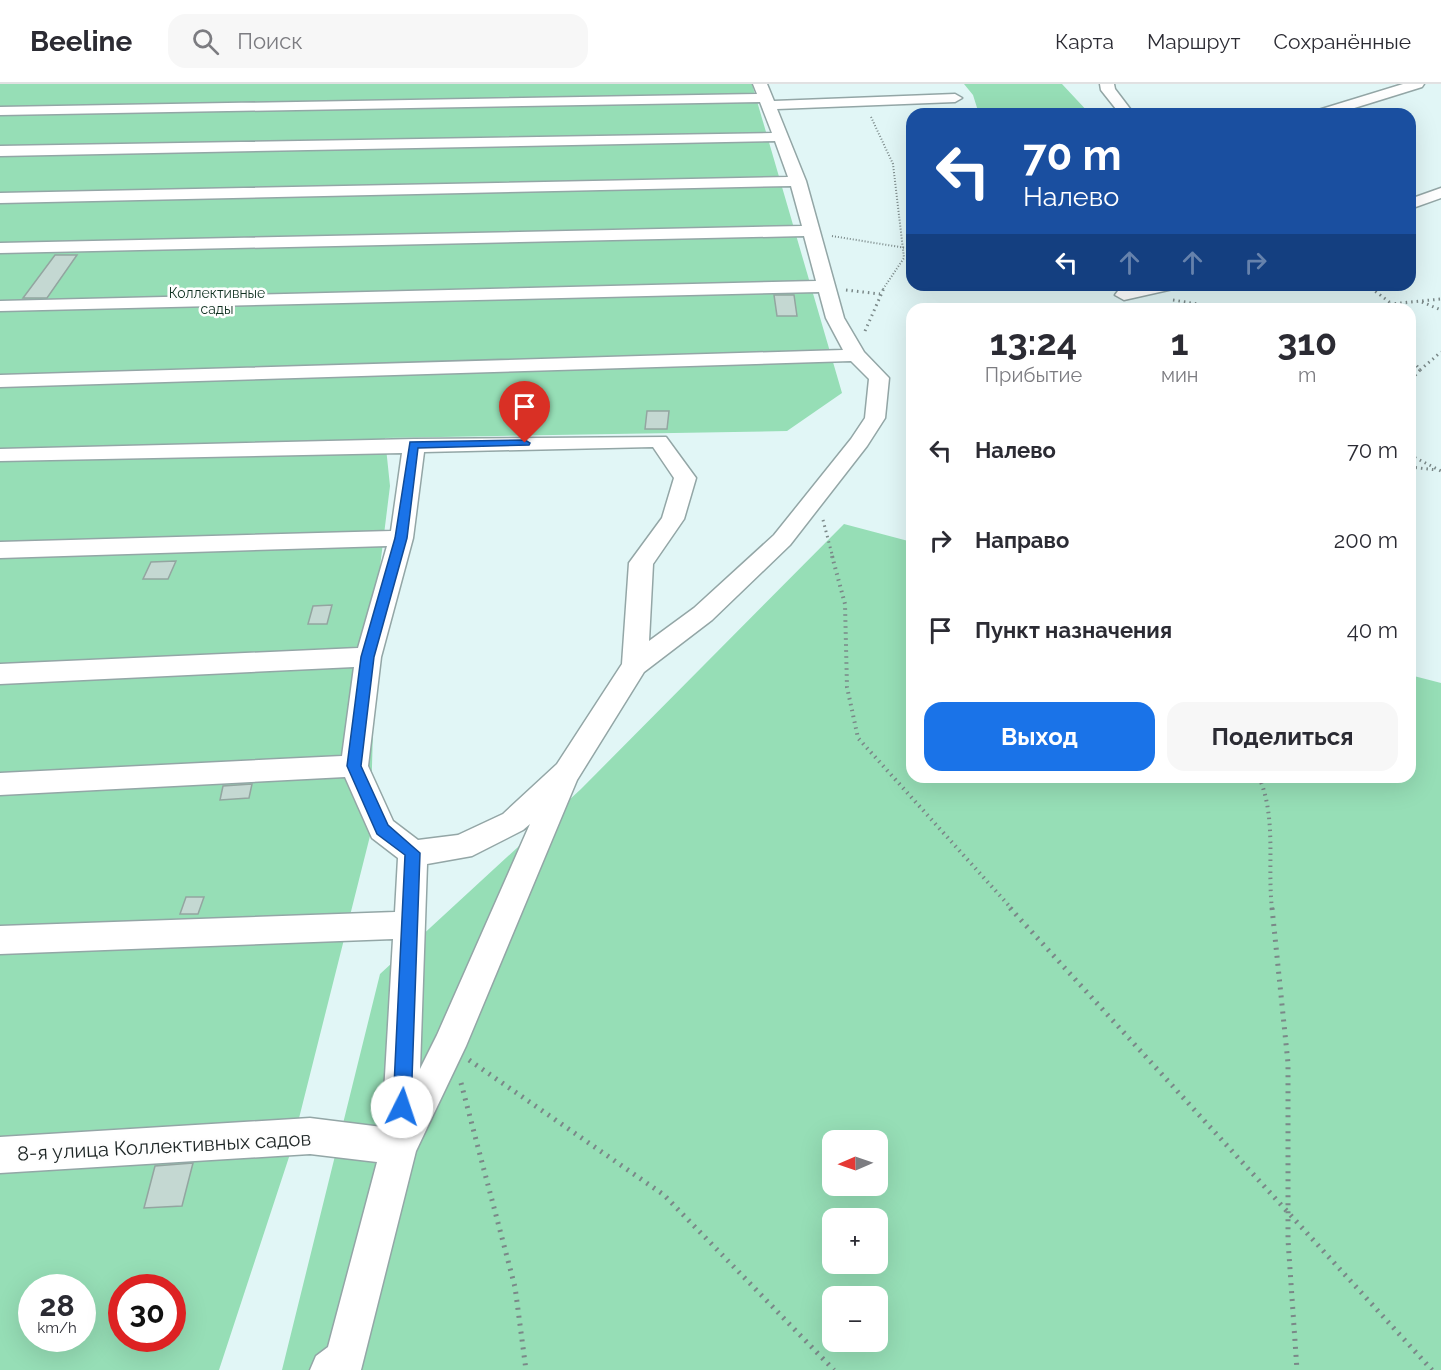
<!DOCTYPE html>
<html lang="ru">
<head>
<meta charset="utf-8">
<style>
	:root { --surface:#fff; --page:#f7f7f7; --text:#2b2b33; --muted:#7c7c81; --line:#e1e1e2; --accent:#1a73e8 }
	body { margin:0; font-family:Raleway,sans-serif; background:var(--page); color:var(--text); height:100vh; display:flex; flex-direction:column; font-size:22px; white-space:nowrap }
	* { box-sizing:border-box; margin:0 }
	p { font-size:20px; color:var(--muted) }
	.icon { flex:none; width:33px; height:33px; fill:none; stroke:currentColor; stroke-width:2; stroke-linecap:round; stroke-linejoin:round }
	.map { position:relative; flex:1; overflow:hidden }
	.details { position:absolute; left:906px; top:219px; width:510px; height:480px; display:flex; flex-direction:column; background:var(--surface); border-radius:18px; box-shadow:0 6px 24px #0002 }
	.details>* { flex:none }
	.hud { position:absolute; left:906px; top:24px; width:510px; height:183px; border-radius:18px; box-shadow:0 6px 24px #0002; background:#1a4fa0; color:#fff; overflow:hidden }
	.needle { width:39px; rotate:268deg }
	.buttons { position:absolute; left:822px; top:1046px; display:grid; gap:12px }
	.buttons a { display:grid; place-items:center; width:66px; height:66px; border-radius:12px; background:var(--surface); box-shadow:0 6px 24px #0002; font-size:30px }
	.speed { position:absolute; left:18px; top:1190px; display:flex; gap:12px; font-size:30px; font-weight:700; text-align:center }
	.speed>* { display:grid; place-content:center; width:78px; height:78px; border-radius:50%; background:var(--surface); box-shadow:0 6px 24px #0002; line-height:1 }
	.speed small { font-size:15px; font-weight:400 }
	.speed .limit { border:9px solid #d22; background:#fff; color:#111 }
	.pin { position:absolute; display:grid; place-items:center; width:51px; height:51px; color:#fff; margin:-62px -26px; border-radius:50% 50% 50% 0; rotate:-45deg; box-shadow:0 0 6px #0007 }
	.pin .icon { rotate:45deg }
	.me { position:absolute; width:66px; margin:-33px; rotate:4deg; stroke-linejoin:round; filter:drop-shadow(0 0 4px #0008) }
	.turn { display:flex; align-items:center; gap:21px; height:126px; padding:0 18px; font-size:27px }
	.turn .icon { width:78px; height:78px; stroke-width:2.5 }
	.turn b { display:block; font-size:42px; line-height:51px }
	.lanes { display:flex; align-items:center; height:57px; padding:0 18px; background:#0003; justify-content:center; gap:30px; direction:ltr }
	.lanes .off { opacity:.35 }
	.eta { display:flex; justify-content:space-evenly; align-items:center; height:102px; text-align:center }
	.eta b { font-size:36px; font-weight:700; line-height:42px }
	.primary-button { display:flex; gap:12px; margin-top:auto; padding:12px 18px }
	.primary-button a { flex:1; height:69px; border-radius:18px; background:var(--accent); color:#fff; font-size:24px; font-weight:700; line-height:69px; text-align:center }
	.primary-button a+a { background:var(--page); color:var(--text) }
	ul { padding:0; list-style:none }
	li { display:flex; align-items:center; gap:18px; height:90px; padding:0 18px }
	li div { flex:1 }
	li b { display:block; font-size:22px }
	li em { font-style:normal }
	header { display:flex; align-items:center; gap:36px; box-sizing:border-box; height:84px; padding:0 30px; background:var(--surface); border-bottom:2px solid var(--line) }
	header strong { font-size:28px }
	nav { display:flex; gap:33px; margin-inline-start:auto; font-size:21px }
	.search { width:420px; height:54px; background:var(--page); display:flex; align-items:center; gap:15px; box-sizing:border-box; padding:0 21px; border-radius:18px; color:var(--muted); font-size:22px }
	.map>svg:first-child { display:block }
	.green { fill:#96deb6; fill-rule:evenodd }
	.building { fill:#c4d8d2; stroke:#93a5a0; stroke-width:1.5 }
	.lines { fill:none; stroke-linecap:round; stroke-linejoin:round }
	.minor-casing { stroke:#93a6a6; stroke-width:3 }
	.path-far3 { stroke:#7a8888; stroke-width:2; stroke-dasharray:1 2; stroke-linecap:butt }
	.path-far2 { stroke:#7a8888; stroke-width:3; stroke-dasharray:1.5 4; stroke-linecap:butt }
	.path-far1 { stroke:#7a8888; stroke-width:4; stroke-dasharray:1.5 4.5; stroke-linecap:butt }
	.path { stroke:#7a8888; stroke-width:5; stroke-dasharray:2 6; stroke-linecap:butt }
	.minor { fill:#fff; fill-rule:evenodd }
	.route { fill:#1a73e8; stroke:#114b97; stroke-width:1.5 }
	.labels { text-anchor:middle; stroke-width:5; stroke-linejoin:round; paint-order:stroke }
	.far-park-label { font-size:14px; fill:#103121; stroke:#fefefe }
	.near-street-label { font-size:20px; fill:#1d2525; stroke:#fefefe }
</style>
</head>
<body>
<header>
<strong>Beeline</strong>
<div class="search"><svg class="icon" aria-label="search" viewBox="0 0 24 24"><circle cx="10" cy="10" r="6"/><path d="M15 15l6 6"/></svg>Поиск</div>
<nav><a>Карта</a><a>Маршрут</a><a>Сохранённые</a></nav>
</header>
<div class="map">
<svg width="1441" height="1286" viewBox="0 0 1441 1286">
	<rect width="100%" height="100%" fill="#e1f6f6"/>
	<!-- green -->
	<g class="green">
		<path d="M0,0H752L842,309L787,347L385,354L390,402L377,507L370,752L290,1070L219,1286H0ZM32,1203H82V1254H32ZM122,1203H172V1254H122Z"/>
		<polygon points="964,0 1062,0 1090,30 979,30 973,11"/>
		<path d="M844,440L912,458V693H1410V591L1441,599V1286H282L380,890L581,705ZM832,1056H878V1101H832ZM832,1134H878V1179H832ZM832,1212H878V1257H832Z"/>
	</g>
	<!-- building -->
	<g class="building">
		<polygon points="55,171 77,171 47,214 23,214"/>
		<polygon points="774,211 794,211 797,232 777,232"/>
		<polygon points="647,327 669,327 667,345 645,345"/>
		<polygon points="176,477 168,495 143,495 151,478"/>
		<polygon points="332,521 327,540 308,540 313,522"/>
		<polygon points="252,700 249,714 220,716 223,702"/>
		<polygon points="186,813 204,813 198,830 180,830"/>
		<polygon points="193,1079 182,1122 144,1124 155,1082"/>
	</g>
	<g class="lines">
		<defs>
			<g id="minor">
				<path d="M753,0H767L774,17L955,10L962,14L955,18L777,25L806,97L844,234L864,268L889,294L885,334L867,362L790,461L712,536L644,588L577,696L466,962L416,1067L361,1286H310L316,1272L328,1263L377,1078L310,1070L0,1089V1053L310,1034L382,1043L393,855L0,870V842L395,828L398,774L372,754L345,693L0,711V689L342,672L354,583L0,600V580L358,564L387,462L0,474V458L391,447L402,369L0,377V365L414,355L666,353L696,394L684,435L653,480L649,557L694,524L774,451L851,355L865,334L869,295L851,277L0,303V291L843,266L826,234L819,208L0,227V217L816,197L804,152L0,169V159L802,142L791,102L0,119V109L788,93L775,57L0,72V62L772,49L760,18L0,31V23L757,10ZM653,363L674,394L662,434L629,479L622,580L557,680L503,730L458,751L418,756L393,737L368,682L381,573L413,454L424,368ZM530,740L437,951L420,985L427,780L472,772L523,746Z"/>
				<polygon points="1100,0 1114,0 1115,5 1134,30 1120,30 1101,6"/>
				<polygon points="1403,0 1424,0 1422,3 1335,30 1313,30 1315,27"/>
				<polygon points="1441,104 1441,114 1410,125 1410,115"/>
				<polygon points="1144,201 1176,201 1173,205 1124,216 1115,211 1118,207"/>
			</g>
		</defs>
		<!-- minor casing -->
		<use href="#minor" class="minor-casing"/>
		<!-- path-far3 -->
		<g class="path-far3">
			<polyline points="871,33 893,80 904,174 883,205"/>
			<polyline points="832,152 912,165"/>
			<polyline points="1367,201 1373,205"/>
		</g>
		<!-- path-far2 -->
		<g class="path-far2">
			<polyline points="1371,204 1392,220"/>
			<polyline points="846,206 880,210"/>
			<polyline points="1173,216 1210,222 1212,225"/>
			<polyline points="1422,218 1441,226"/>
			<polyline points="1211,222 1262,225"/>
			<polyline points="1340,225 1441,215"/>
			<polyline points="865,247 884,204"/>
			<polyline points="1410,273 1420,286 1410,297"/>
			<polyline points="1420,286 1441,268"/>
			<polyline points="1410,371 1441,387"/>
			<polyline points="1410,383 1437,386"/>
			<polyline points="823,436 833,474"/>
		</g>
		<!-- path-far1 -->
		<g class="path-far1">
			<polyline points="832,472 845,520 847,603 858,654 1012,825"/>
			<path d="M1259,693C1277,735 1267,781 1272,825"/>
		</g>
		<!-- path -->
		<g class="path">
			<polyline points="1010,824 1432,1286"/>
			<polyline points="1272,824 1288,979 1288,1156 1297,1286"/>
			<polyline points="469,976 664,1111 834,1286"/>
			<polyline points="461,999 515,1203 526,1286"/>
		</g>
		<!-- minor -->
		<use href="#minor" class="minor"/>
	</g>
	<!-- route -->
	<polygon class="route" points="525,356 530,359 529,361 418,364 407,454 374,573 361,682 388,741 420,769 411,1023 408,1030 402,1032 395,1030 393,1023 405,771 377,750 347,682 361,573 395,454 410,358"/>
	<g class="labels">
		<!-- far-park labels -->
		<g class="far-park-label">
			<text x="217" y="214">Коллективные<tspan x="217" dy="16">сады</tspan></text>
		</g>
		<!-- near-street labels -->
		<g class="near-street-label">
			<text transform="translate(164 1062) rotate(-3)" y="7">8-я улица Коллективных садов</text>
		</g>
	</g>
</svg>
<div class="buttons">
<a><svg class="needle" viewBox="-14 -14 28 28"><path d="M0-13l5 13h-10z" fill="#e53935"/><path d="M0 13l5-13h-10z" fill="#7c7c81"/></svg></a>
<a>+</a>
<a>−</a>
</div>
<div class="speed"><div>28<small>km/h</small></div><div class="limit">30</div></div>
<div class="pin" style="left:525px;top:359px;background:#d93025"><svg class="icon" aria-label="arrive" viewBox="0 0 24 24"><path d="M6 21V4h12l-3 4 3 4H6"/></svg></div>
<svg class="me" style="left:402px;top:1023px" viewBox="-20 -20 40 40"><circle r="19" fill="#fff"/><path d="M0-13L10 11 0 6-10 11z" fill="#1a73e8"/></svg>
<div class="hud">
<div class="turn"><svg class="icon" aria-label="left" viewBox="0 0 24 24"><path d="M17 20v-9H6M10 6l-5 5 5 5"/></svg><div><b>70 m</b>Налево</div></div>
<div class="lanes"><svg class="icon" aria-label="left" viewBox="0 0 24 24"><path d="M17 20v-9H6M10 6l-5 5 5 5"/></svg><svg class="icon off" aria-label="ahead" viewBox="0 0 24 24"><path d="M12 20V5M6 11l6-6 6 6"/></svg><svg class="icon off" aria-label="ahead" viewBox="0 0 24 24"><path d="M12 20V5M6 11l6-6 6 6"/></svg><svg class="icon off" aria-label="right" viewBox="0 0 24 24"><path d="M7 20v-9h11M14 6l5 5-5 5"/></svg></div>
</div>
<section class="details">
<div class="eta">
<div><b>13:24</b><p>Прибытие</p></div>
<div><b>1</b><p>мин</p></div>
<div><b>310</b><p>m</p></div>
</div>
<ul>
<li><svg class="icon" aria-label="left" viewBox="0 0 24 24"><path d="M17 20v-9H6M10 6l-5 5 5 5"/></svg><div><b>Налево</b></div><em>70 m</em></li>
<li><svg class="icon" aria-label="right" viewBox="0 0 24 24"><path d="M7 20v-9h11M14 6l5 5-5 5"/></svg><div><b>Направо</b></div><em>200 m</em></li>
<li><svg class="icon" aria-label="arrive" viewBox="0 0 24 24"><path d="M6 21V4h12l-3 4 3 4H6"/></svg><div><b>Пункт назначения</b></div><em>40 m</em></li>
</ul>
<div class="primary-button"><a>Выход</a><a>Поделиться</a></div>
</section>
</div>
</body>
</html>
